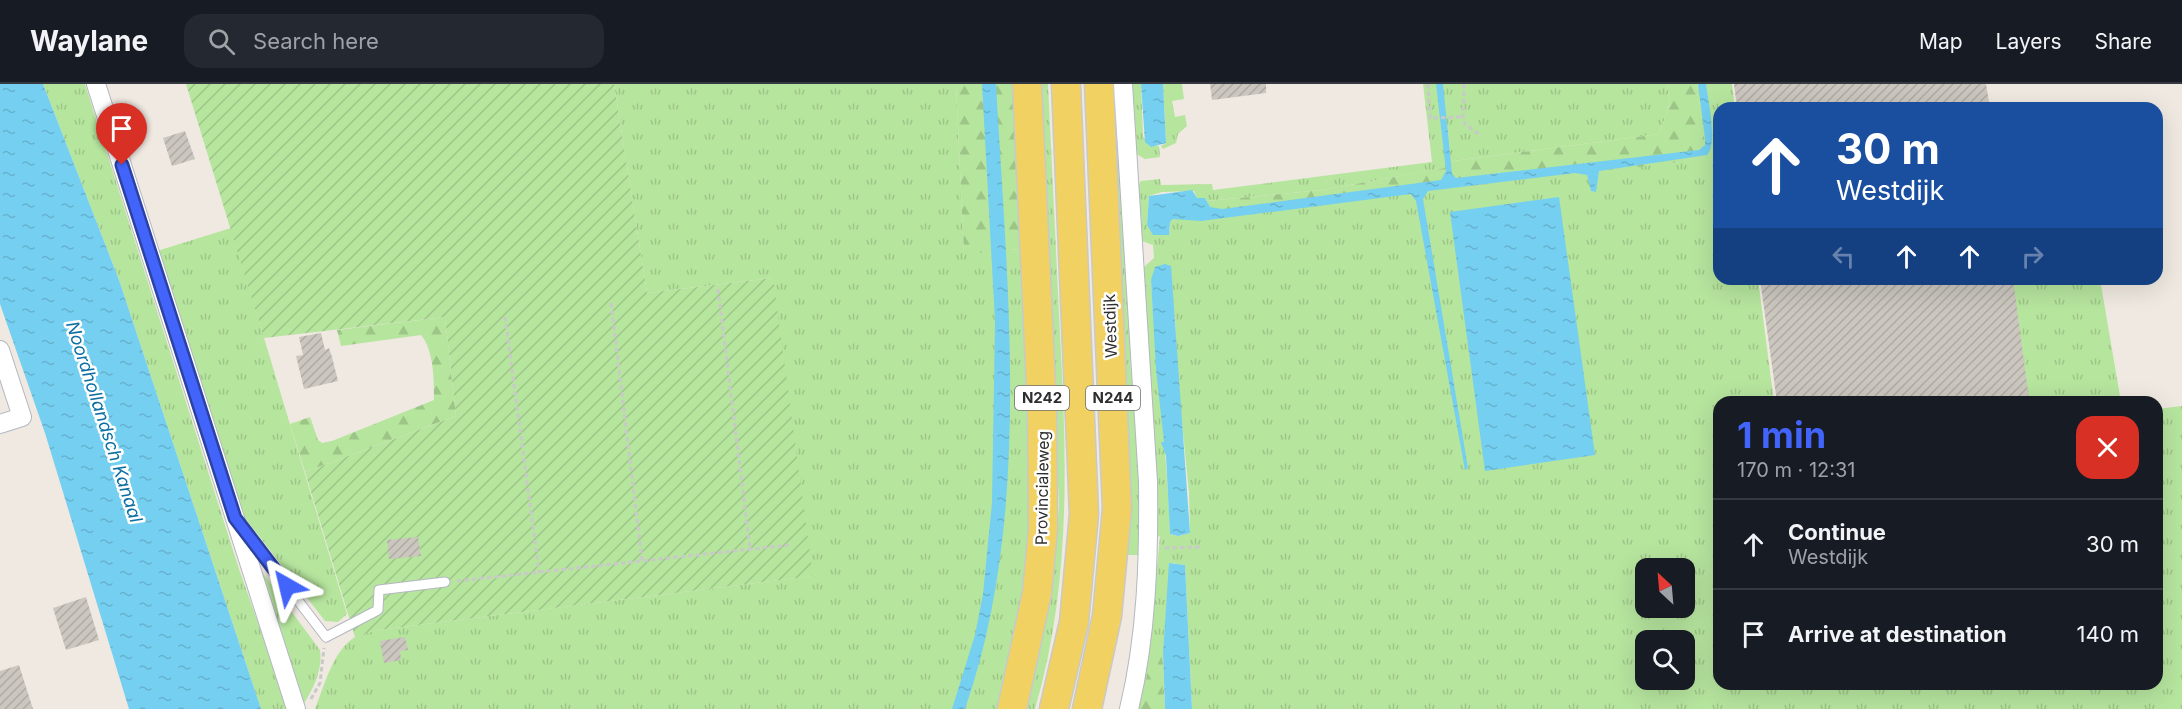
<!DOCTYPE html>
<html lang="en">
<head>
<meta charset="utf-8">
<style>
	:root { --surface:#171b24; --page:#242831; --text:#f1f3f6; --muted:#9ea1a6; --line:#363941; --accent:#4264fb }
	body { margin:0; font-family:Inter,sans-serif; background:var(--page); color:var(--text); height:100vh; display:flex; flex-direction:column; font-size:22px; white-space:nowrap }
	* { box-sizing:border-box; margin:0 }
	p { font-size:20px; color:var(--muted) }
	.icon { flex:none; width:33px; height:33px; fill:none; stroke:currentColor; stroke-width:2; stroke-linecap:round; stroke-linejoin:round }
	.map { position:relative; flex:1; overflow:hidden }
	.drawer { position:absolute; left:1713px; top:312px; width:450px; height:294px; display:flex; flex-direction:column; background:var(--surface); border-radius:18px; box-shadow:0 6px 24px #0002 }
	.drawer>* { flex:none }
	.guide { position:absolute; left:1713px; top:18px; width:450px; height:183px; border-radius:18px; box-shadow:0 6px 24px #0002; background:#1a4fa0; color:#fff; overflow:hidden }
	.needle { width:39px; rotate:334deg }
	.fabs { position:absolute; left:1635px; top:474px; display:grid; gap:12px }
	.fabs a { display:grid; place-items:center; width:60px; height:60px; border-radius:12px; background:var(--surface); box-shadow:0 6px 24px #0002; font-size:30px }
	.pin { position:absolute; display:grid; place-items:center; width:51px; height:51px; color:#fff; margin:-62px -26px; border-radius:50% 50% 50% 0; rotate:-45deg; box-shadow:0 0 6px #0007 }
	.pin .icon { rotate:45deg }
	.me { position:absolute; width:66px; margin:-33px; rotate:323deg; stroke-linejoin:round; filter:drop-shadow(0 0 4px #0008) }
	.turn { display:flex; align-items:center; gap:21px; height:126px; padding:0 24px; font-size:27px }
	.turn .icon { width:78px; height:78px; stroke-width:2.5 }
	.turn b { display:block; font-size:42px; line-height:51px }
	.lanes { display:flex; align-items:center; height:57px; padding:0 24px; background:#0003; justify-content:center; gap:30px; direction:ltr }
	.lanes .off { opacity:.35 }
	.round { display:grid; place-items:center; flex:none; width:63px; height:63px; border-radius:18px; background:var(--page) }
	.overview { display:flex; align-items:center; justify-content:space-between; height:102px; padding:0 24px }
	h1 { font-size:36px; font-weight:700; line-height:45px; color:var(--accent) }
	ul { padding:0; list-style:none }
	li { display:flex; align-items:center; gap:18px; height:90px; padding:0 24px; border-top:2px solid var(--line) }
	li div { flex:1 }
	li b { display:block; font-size:22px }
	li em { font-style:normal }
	header { display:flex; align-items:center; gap:36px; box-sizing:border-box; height:84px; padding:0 30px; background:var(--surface); border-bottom:2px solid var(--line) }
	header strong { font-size:28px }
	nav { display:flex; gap:33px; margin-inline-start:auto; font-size:21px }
	.search { width:420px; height:54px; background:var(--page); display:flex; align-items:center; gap:15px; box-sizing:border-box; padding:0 21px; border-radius:18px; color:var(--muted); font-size:22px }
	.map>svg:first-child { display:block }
	.grass { fill:url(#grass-tufts); fill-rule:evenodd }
	.forest { fill:url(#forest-firs) }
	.garden { fill:url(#garden-furrows) }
	.water { fill:url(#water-ripples) }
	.building { fill:url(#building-hatch) }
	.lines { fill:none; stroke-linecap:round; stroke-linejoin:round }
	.service-casing { stroke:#b4b7c1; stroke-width:11 }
	.minor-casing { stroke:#b4b7c1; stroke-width:20 }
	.primary-casing { stroke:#c9c9c9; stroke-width:31 }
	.path { stroke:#c9c9c9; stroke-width:3; stroke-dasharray:4.5 3; stroke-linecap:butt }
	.service { stroke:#fff; stroke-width:9 }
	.minor { stroke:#fff; stroke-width:18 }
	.primary { stroke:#f2d163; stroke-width:28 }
	.route-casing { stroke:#2b41a3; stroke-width:15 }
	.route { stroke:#4264fb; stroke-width:10 }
	.labels { text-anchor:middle; stroke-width:5; stroke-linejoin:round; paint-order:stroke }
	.shield { fill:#fff; stroke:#6d6d6d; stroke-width:1.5 }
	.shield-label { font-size:15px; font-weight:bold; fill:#2e2e2e }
	.street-label { font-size:16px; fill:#2e2e2e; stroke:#fff }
	.water-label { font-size:18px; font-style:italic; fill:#0d6fa3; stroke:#fff }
</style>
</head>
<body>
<header>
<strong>Waylane</strong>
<div class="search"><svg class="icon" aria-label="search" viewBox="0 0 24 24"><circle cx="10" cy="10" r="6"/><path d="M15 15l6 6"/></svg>Search here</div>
<nav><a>Map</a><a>Layers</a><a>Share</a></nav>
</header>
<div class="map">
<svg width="2182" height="625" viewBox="0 0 2182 625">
	<defs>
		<pattern id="grass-tufts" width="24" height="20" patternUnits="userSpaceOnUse" patternTransform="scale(1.5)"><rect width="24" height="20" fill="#b6e59e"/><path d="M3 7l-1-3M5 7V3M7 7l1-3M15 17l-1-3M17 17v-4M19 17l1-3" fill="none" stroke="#9dc588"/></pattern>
		<pattern id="forest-firs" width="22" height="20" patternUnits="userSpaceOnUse" patternTransform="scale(1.5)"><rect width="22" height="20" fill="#b6e59e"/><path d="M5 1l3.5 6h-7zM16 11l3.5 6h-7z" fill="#9dc588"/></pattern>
		<pattern id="garden-furrows" width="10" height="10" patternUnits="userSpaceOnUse" patternTransform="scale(1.5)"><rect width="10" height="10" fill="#b6e59e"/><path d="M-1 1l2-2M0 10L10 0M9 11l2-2" fill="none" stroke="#9dc588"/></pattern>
		<pattern id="water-ripples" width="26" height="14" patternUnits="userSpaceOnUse" patternTransform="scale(1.5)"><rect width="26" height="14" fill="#75cff0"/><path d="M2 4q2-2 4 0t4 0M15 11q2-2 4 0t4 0" fill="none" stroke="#66b2ce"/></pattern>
		<pattern id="building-hatch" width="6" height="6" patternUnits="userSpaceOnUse" patternTransform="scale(1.5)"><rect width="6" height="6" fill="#cbc7bf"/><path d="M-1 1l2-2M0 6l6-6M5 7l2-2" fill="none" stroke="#afaba4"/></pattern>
	</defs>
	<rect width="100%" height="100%" fill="#efe9e1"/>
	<!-- grass -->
	<g class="grass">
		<polygon points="43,0 85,0 238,482 288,625 261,625 119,196"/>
		<path d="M614,0H956L964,169L1020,165L1032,404L1023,525L998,625H315C324,603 333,566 355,553C362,550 371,548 378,546L812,492L772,194L647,209Z"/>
		<path d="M1037,0H1048C1052,83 1056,167 1060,250C1067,377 1071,502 1035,625H1026C1044,557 1056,489 1059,419Z"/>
		<polygon points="1109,0 1117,0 1131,289 1139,355 1141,471 1124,471"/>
		<polygon points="1129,0 1141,0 1143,52 1148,61 1159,62 1160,73 1145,75 1136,70"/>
		<polygon points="1163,0 1182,0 1184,15 1172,17 1175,33 1185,31 1187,42 1178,50 1176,59 1163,65 1161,62 1166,59"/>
		<path d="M1423,0H1667L1670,20L1659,50L1445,78L1446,84L1322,106L1207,117L1205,114L1197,115L1194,107L1162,108L1149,112L1147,141L1169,151L1170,138L1173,135L1706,74L1697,0H1732L1735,24H1719V195H1758L1774,318H1719V600H2157V325L2182,322V625H1192L1185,481L1170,479L1163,568L1165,625H1138L1151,544L1160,453L1154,449L1138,193L1144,183L1154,174L1153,161L1139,156L1137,103L1141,97L1160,95L1161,101L1212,100L1213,106L1432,78ZM1151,196L1175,234L1177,288L1189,409L1190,449L1178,452L1170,450C1167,365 1156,282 1151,196ZM1646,484H1684V524H1646ZM1646,556H1684V596H1646Z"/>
		<polygon points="231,144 347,530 338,538 325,537 244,433 157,167"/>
		<polygon points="2012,195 2100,195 2121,318 2021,318 2028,317"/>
		<path d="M254,477L320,566C323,587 312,607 301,624Z"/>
	</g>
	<!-- forest -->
	<g class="forest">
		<polygon points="956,0 1013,0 1020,165 964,170"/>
		<polygon points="1667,0 1697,0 1707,74 1584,90 1451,101 1187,135 1207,117 1322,106 1445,84 1445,78 1659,50 1670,20"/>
		<path d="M445,233L456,332L305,388L290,340L310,333L318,356L322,359L332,357L434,316C434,297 434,266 421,251L341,262L337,246Z"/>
		<polygon points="1151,573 1162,573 1163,625 1140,625"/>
	</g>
	<!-- garden -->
	<polygon class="garden" points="186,0 614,0 647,209 773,194 813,492 378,546 355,553 305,388 456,332 445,233 264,254"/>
	<!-- water -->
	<g class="water">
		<polygon points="0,0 43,0 119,196 261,625 129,625 45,349 0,220"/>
		<path d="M982,0H996C1007,203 1033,430 965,625H952L975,551L983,510L992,419L995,237Z"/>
		<polygon points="1141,0 1163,0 1166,59 1151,63 1145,58"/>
		<path d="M1436,0H1443L1452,90L1456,94L1699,66L1705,61V55L1698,0H1706C1708,16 1718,60 1707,71L1599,87L1596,108L1591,107L1587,91L1575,89L1428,107L1423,115L1468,384L1465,386L1416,117L1411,110L1201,137L1173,135L1170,138L1169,151H1153L1147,141L1149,112L1192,106L1197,114H1205L1210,123L1222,125L1441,96L1446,87Z"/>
		<polygon points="1559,113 1595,371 1485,387 1450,128"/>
		<polygon points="1165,180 1171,182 1190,449 1178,452 1170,450 1166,372 1161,358 1164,358 1156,286 1151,196 1155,183"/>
		<polygon points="1169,479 1185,481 1192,625 1165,625 1163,568"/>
	</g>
	<!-- building -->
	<g class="building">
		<polygon points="1210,0 1266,0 1266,9 1212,16"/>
		<polygon points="1734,0 1986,0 1990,24 1737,24"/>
		<polygon points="185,47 195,75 172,82 163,54"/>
		<polygon points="1760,195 2013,195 2029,315 2006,318 1777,318"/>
		<polygon points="321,249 325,266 329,264 332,273 338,297 304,305 296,272 303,271 299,253"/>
		<polygon points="418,453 421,472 389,475 387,456"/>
		<polygon points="86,513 99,556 66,566 53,524"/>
		<polygon points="405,553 408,566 400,567 401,576 384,579 380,557"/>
		<polygon points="19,581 33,625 0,625 0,587"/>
	</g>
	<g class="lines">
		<defs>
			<polyline id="service" points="244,446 326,553 378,526 379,506 445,498"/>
			<g id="minor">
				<polyline points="96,0 296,625"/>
				<path d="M1123,0L1148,398C1149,473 1147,551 1129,625"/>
				<polyline points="0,266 22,333 0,340"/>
			</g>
			<g id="primary">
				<polyline points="1012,625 1037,509 1043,445 1042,324 1027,0"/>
				<polyline points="1054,625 1074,538 1084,430 1066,0"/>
				<polyline points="1087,625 1107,532 1117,425 1099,0"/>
			</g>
		</defs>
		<!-- service casing -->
		<use href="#service" class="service-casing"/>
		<!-- minor casing -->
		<use href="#minor" class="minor-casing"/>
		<!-- primary casing -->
		<use href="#primary" class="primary-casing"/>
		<!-- path -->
		<g class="path">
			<polyline points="1428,0 1430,34 1463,33"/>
			<polyline points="1464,0 1463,34 1465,40 1481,52"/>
			<polyline points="718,205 750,465"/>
			<polyline points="611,219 642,476"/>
			<polyline points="505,233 539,488"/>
			<polyline points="1165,464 1200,463"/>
			<polyline points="457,497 789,461"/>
			<polyline points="311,615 320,599 324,564"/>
		</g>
		<!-- service -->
		<use href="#service" class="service"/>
		<!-- minor -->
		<use href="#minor" class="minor"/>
		<!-- primary -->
		<use href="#primary" class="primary"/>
	</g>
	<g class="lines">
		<defs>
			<polyline id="route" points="122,81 235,434 287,502"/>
		</defs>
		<!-- route casing -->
		<use href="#route" class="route-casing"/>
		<!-- route -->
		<use href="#route" class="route"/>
	</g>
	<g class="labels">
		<!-- shield labels -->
		<g class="shield">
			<rect x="1015" y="302" width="54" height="24" rx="4.5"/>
			<rect x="1086" y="302" width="54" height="24" rx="4.5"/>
		</g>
		<g class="shield-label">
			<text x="1042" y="319">N242</text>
			<text x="1113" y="319">N244</text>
		</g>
		<!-- street labels -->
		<g class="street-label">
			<text transform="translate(1110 242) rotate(-92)" y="6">Westdijk</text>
			<text transform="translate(1042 404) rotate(-89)" y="6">Provincialeweg</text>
		</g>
		<!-- water labels -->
		<g class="water-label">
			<text transform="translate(104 338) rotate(72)" y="6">Noordhollandsch Kanaal</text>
		</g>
	</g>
</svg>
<div class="fabs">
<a><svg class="needle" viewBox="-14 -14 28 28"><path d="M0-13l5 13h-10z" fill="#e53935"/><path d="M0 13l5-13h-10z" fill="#9ea1a6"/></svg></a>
<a><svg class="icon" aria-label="search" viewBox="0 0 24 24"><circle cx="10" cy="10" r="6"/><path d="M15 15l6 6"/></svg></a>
</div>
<div class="pin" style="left:122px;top:81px;background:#d93025"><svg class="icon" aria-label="arrive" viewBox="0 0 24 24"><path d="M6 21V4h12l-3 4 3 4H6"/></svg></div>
<svg class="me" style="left:287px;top:502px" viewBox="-20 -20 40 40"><path d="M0-17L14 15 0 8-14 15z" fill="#4264fb" stroke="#fff" stroke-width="4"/></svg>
<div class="guide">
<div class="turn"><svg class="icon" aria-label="ahead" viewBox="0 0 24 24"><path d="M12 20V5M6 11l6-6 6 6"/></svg><div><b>30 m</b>Westdijk</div></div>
<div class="lanes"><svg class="icon off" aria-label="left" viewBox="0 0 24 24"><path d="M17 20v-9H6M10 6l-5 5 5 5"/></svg><svg class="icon" aria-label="ahead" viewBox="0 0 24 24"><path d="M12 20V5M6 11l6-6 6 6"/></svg><svg class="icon" aria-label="ahead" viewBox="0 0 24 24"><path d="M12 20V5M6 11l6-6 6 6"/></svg><svg class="icon off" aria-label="right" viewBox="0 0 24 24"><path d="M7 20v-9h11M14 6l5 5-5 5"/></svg></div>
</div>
<section class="drawer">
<div class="overview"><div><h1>1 min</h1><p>170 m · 12:31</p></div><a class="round" style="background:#d93025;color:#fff"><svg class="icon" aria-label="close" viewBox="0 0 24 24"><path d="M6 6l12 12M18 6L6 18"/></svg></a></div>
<ul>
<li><svg class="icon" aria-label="ahead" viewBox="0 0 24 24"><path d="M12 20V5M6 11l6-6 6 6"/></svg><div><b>Continue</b><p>Westdijk</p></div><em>30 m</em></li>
<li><svg class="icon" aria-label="arrive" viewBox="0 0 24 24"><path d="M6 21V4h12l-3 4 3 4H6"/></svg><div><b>Arrive at destination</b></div><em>140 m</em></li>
</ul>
</section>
</div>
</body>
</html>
